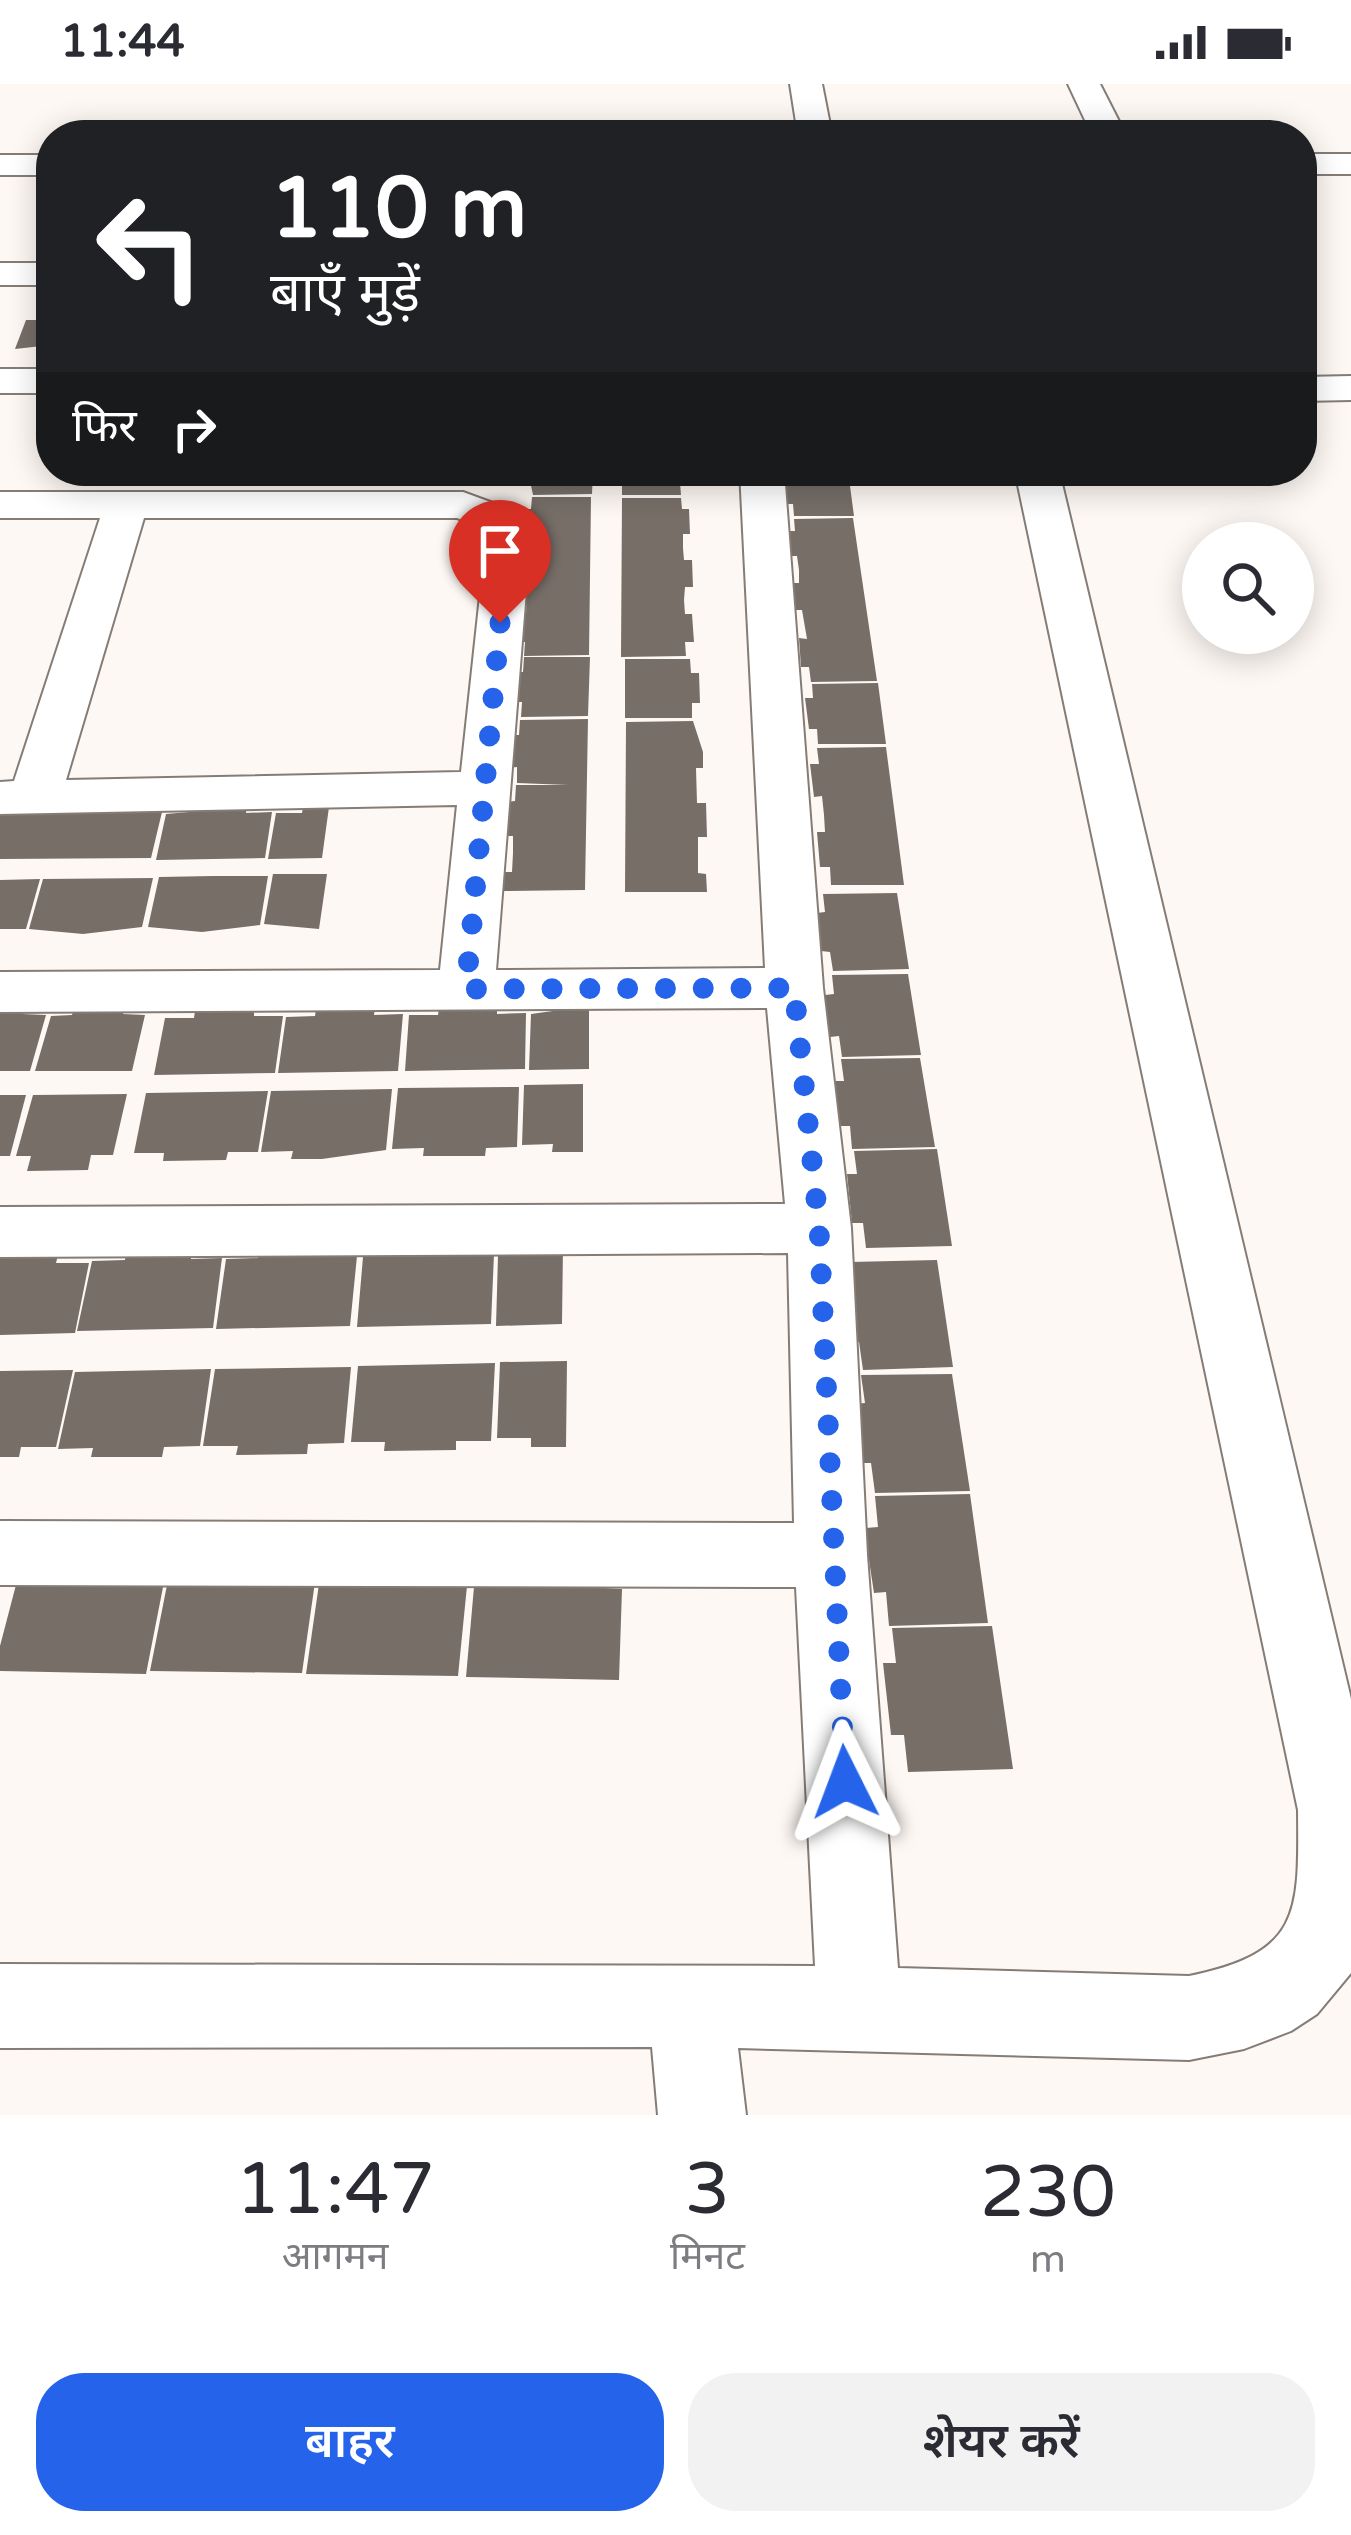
<!DOCTYPE html>
<html lang="hi">
<head>
<meta charset="utf-8">
<style>
	:root { --surface:#fff; --page:#f2f2f3; --text:#2b2b33; --muted:#7c7c81; --accent:#2563eb }
	body { margin:0; font-family:"Varela Round","Noto Sans Devanagari",sans-serif; background:var(--page); color:var(--text); height:100vh; display:flex; flex-direction:column; font-size:45px; white-space:nowrap }
	* { box-sizing:border-box; margin:0 }
	p { font-size:39px; color:var(--muted) }
	.icon { flex:none; width:66px; height:66px; fill:none; stroke:currentColor; stroke-width:2; stroke-linecap:round; stroke-linejoin:round }
	.map { position:relative; height:2031px; overflow:hidden }
	.panel { display:flex; flex-direction:column; background:var(--surface); flex:1 }
	.panel>* { flex:none }
	.hud { position:absolute; left:36px; top:36px; width:1281px; height:366px; border-radius:48px; box-shadow:0 6px 30px #0003; background:#202124; color:#fff; overflow:hidden }
	.buttons { position:absolute; left:1182px; top:438px; display:grid; gap:24px }
	.buttons a { display:grid; place-items:center; width:132px; height:132px; border-radius:50%; background:var(--surface); box-shadow:0 6px 30px #0003; font-size:60px }
	.pin { position:absolute; display:grid; place-items:center; width:102px; height:102px; color:#fff; margin:-123px -51px; border-radius:50% 50% 50% 0; rotate:-45deg; box-shadow:0 0 12px #0007 }
	.pin .icon { rotate:45deg }
	.me { position:absolute; width:132px; margin:-66px; rotate:357deg; stroke-linejoin:round; filter:drop-shadow(0 0 9px #0008) }
	.turn { display:flex; align-items:center; gap:42px; height:252px; padding:0 36px; font-size:54px }
	.turn .icon { width:156px; height:156px; stroke-width:2.5 }
	.turn b { display:block; font-size:84px; line-height:102px }
	.then { display:flex; align-items:center; height:114px; padding:0 36px; background:#0003; gap:24px; font-size:45px }
	.eta { display:flex; justify-content:space-evenly; align-items:center; height:204px; text-align:center }
	.eta b { font-size:72px; font-weight:600; line-height:84px }
	.primary-button { display:flex; gap:24px; margin-top:auto; padding:24px 36px }
	.primary-button a { flex:1; height:138px; border-radius:48px; background:var(--accent); color:#fff; font-size:48px; font-weight:600; line-height:138px; text-align:center }
	.primary-button a+a { background:var(--page); color:var(--text) }
	.status { display:flex; justify-content:space-between; align-items:center; height:84px; padding:0 60px; background:var(--surface); direction:ltr }
	.status svg { height:33px; fill:currentColor }
	.map>svg:first-child { display:block }
	.building { fill:#776e68 }
	.lines { fill:none; stroke-linecap:round; stroke-linejoin:round }
	.minor-casing { stroke:#857c76; stroke-width:4 }
	.minor { fill:#fff; fill-rule:evenodd }
	.route { stroke:#2563eb; stroke-width:21; stroke-dasharray:0 37.8 }
</style>
</head>
<body>
<div class="status"><b>11:44</b><svg viewBox="0 0 49 12"><path d="M0 12V9h3v3zM5 12V6h3v6zM10 12V3h3v9zM15 12V0h3v12zM26 1h20v11H26zM47 4h2v5h-2z"/></svg></div>
<div class="map">
<svg width="1351" height="2031" viewBox="0 0 1351 2031">
	<rect width="100%" height="100%" fill="#fef8f4"/>
	<!-- building -->
	<g class="building">
		<polygon points="26,236 51,236 51,261 15,265"/>
		<polygon points="528,387 593,387 592,410 533,411"/>
		<polygon points="622,387 687,387 688,399 680,399 681,411 622,411"/>
		<polygon points="790,387 848,387 854,432 794,432 793,420 786,420 783,396 790,396"/>
		<polygon points="532,413 591,413 589,571 524,572 525,558 516,558 519,530 526,530 530,450 522,449 524,425 531,425"/>
		<polygon points="622,414 681,414 682,425 689,425 690,450 683,450 683,464 684,476 692,476 693,503 685,503 684,516 685,530 692,530 694,558 685,558 686,572 621,573"/>
		<polygon points="853,434 877,597 811,598 809,583 801,583 799,554 807,555 802,526 794,526 792,499 799,499 799,486 797,472 790,472 787,447 795,447 794,435"/>
		<polygon points="524,573 590,573 588,632 521,633 522,618 514,618 515,588 523,588"/>
		<polygon points="625,575 690,575 691,589 699,589 700,619 692,619 692,634 625,634"/>
		<polygon points="878,599 886,660 818,660 817,645 809,645 805,614 813,614 812,600"/>
		<polygon points="588,635 585,806 502,807 503,788 512,788 513,769 513,752 504,752 506,718 515,717 516,701 568,701 517,699 517,683 509,684 511,651 519,651 520,636"/>
		<polygon points="693,637 703,668 703,684 696,684 697,719 706,719 707,753 698,753 698,789 706,790 707,808 625,808 626,638"/>
		<polygon points="886,663 904,801 831,801 830,783 820,783 817,748 825,748 824,731 822,712 814,713 810,680 819,680 817,664"/>
		<polygon points="137,722 135,728 162,728 151,774 0,775 0,723 53,729"/>
		<polygon points="247,723 246,729 272,728 265,774 156,776 166,730"/>
		<polygon points="303,723 329,723 322,774 268,775 276,729 302,729"/>
		<polygon points="273,790 327,790 319,845 264,840"/>
		<polygon points="213,792 268,792 260,841 202,848 148,843 159,793"/>
		<polygon points="153,794 142,843 83,850 29,845 43,795"/>
		<polygon points="40,795 26,845 0,845 0,796"/>
		<polygon points="897,809 909,885 833,887 830,868 821,867 817,829 825,828 823,810"/>
		<polygon points="908,890 921,971 842,973 839,952 830,953 825,911 834,910 832,891"/>
		<polygon points="27,919 23,930 46,931 30,987 0,987 0,920"/>
		<polygon points="126,919 123,930 145,931 132,987 35,987 51,932 72,931 75,920"/>
		<polygon points="589,922 589,985 529,986 531,930"/>
		<polygon points="497,923 497,930 526,929 525,985 405,987 409,931 438,931 439,924"/>
		<polygon points="375,924 374,931 403,930 398,987 278,989 286,933 315,932 316,925"/>
		<polygon points="254,926 254,932 283,932 275,989 154,991 165,934 194,934 195,927"/>
		<polygon points="920,974 935,1063 852,1065 850,1042 839,1042 834,997 844,997 841,975"/>
		<polygon points="583,1000 583,1068 552,1068 553,1060 522,1061 524,1001"/>
		<polygon points="519,1003 517,1063 486,1064 485,1072 423,1072 424,1064 392,1065 398,1004"/>
		<polygon points="392,1005 386,1066 322,1075 291,1075 293,1067 261,1068 271,1007"/>
		<polygon points="268,1007 258,1068 228,1068 226,1076 163,1077 164,1069 134,1069 146,1009"/>
		<polygon points="127,1010 113,1071 91,1071 88,1086 27,1087 31,1072 16,1072 33,1011"/>
		<polygon points="0,1011 26,1011 10,1072 0,1072"/>
		<polygon points="937,1065 952,1162 866,1164 863,1139 852,1139 847,1090 857,1090 854,1067"/>
		<polygon points="563,1162 562,1240 496,1242 498,1172 530,1171 530,1163"/>
		<polygon points="325,1164 324,1173 357,1172 350,1242 216,1245 226,1175 258,1174 259,1166"/>
		<polygon points="396,1164 494,1170 491,1240 357,1243 363,1173 395,1172"/>
		<polygon points="192,1166 191,1175 222,1174 213,1244 77,1247 92,1177 125,1176 126,1168"/>
		<polygon points="58,1171 56,1179 89,1179 75,1249 0,1251 0,1172"/>
		<polygon points="937,1176 953,1283 863,1286 859,1258 848,1259 850,1178"/>
		<polygon points="567,1277 566,1363 531,1363 531,1354 497,1354 500,1278"/>
		<polygon points="495,1279 491,1357 456,1357 456,1366 384,1367 385,1358 351,1358 358,1282"/>
		<polygon points="351,1283 344,1359 308,1360 307,1370 236,1371 238,1362 203,1362 215,1285"/>
		<polygon points="211,1285 200,1362 164,1363 162,1373 91,1373 93,1364 58,1365 75,1288"/>
		<polygon points="73,1286 56,1363 21,1363 19,1373 0,1373 0,1287"/>
		<polygon points="952,1290 970,1407 875,1409 871,1379 860,1379 854,1320 865,1319 861,1291"/>
		<polygon points="970,1410 988,1539 889,1542 886,1508 874,1509 869,1476 866,1444 878,1443 875,1412"/>
		<polygon points="512,1492 586,1493 586,1503 622,1505 619,1596 466,1593 474,1503 511,1503"/>
		<polygon points="168,1496 315,1498 302,1589 150,1587"/>
		<polygon points="17,1497 164,1498 146,1590 0,1587 0,1562"/>
		<polygon points="319,1500 467,1502 458,1592 306,1590"/>
		<polygon points="992,1542 1013,1685 908,1688 904,1651 891,1651 883,1579 896,1579 892,1544"/>
	</g>
	<g class="lines">
		<defs>
			<g id="minor">
				<polygon points="790,0 822,0 832,51 798,51"/>
				<polygon points="1068,0 1100,0 1126,51 1092,51"/>
				<rect x="1302" y="70" width="49" height="20"/>
				<rect x="0" y="71" width="51" height="20"/>
				<rect x="0" y="179" width="51" height="22"/>
				<rect x="0" y="285" width="51" height="24"/>
				<polygon points="1351,292 1351,316 1302,317 1302,293"/>
				<path d="M740,387H784L823,904L851,1144L867,1471L898,1884L1189,1892C1301,1869 1299,1830 1298,1726L1015,387H1059L1351,1615V1889L1317,1930L1291,1947L1244,1965L1189,1976L738,1964L746,2031H658L652,1963L0,1964V1880L815,1882L796,1503L0,1501V1437L794,1439L788,1169L0,1173V1123L785,1120L767,924L0,928V888L440,886L457,721L0,730V698L14,697L100,434H0V408H463L515,427L530,456L496,886L765,884ZM144,434H457L480,444L486,456L461,688L66,696Z"/>
			</g>
		</defs>
		<!-- minor casing -->
		<use href="#minor" class="minor-casing"/>
		<!-- minor -->
		<use href="#minor" class="minor"/>
	</g>
	<g class="lines">
		<!-- route -->
		<polyline class="route" points="500,539 466,905 794,904 819,1144 845,1698"/>
	</g>
</svg>
<div class="buttons">
<a><svg class="icon" aria-label="search" viewBox="0 0 24 24"><circle cx="10" cy="10" r="6"/><path d="M15 15l6 6"/></svg></a>
</div>
<div class="pin" style="left:500px;top:539px;background:#d93025"><svg class="icon" aria-label="arrive" viewBox="0 0 24 24"><path d="M6 21V4h12l-3 4 3 4H6"/></svg></div>
<svg class="me" style="left:845px;top:1698px" viewBox="-20 -20 40 40"><path d="M0-17L14 15 0 8-14 15z" fill="#2563eb" stroke="#fff" stroke-width="4"/></svg>
<div class="hud">
<div class="turn"><svg class="icon" aria-label="left" viewBox="0 0 24 24"><path d="M17 20v-9H6M10 6l-5 5 5 5"/></svg><div><b>110 m</b>बाएँ मुड़ें</div></div>
<div class="then">फिर<svg class="icon" aria-label="right" viewBox="0 0 24 24"><path d="M7 20v-9h11M14 6l5 5-5 5"/></svg></div>
</div>
</div>
<section class="panel">
<div class="eta">
<div><b>11:47</b><p>आगमन</p></div>
<div><b>3</b><p>मिनट</p></div>
<div><b>230</b><p>m</p></div>
</div>
<div class="primary-button"><a>बाहर</a><a>शेयर करें</a></div>
</section>
</body>
</html>
